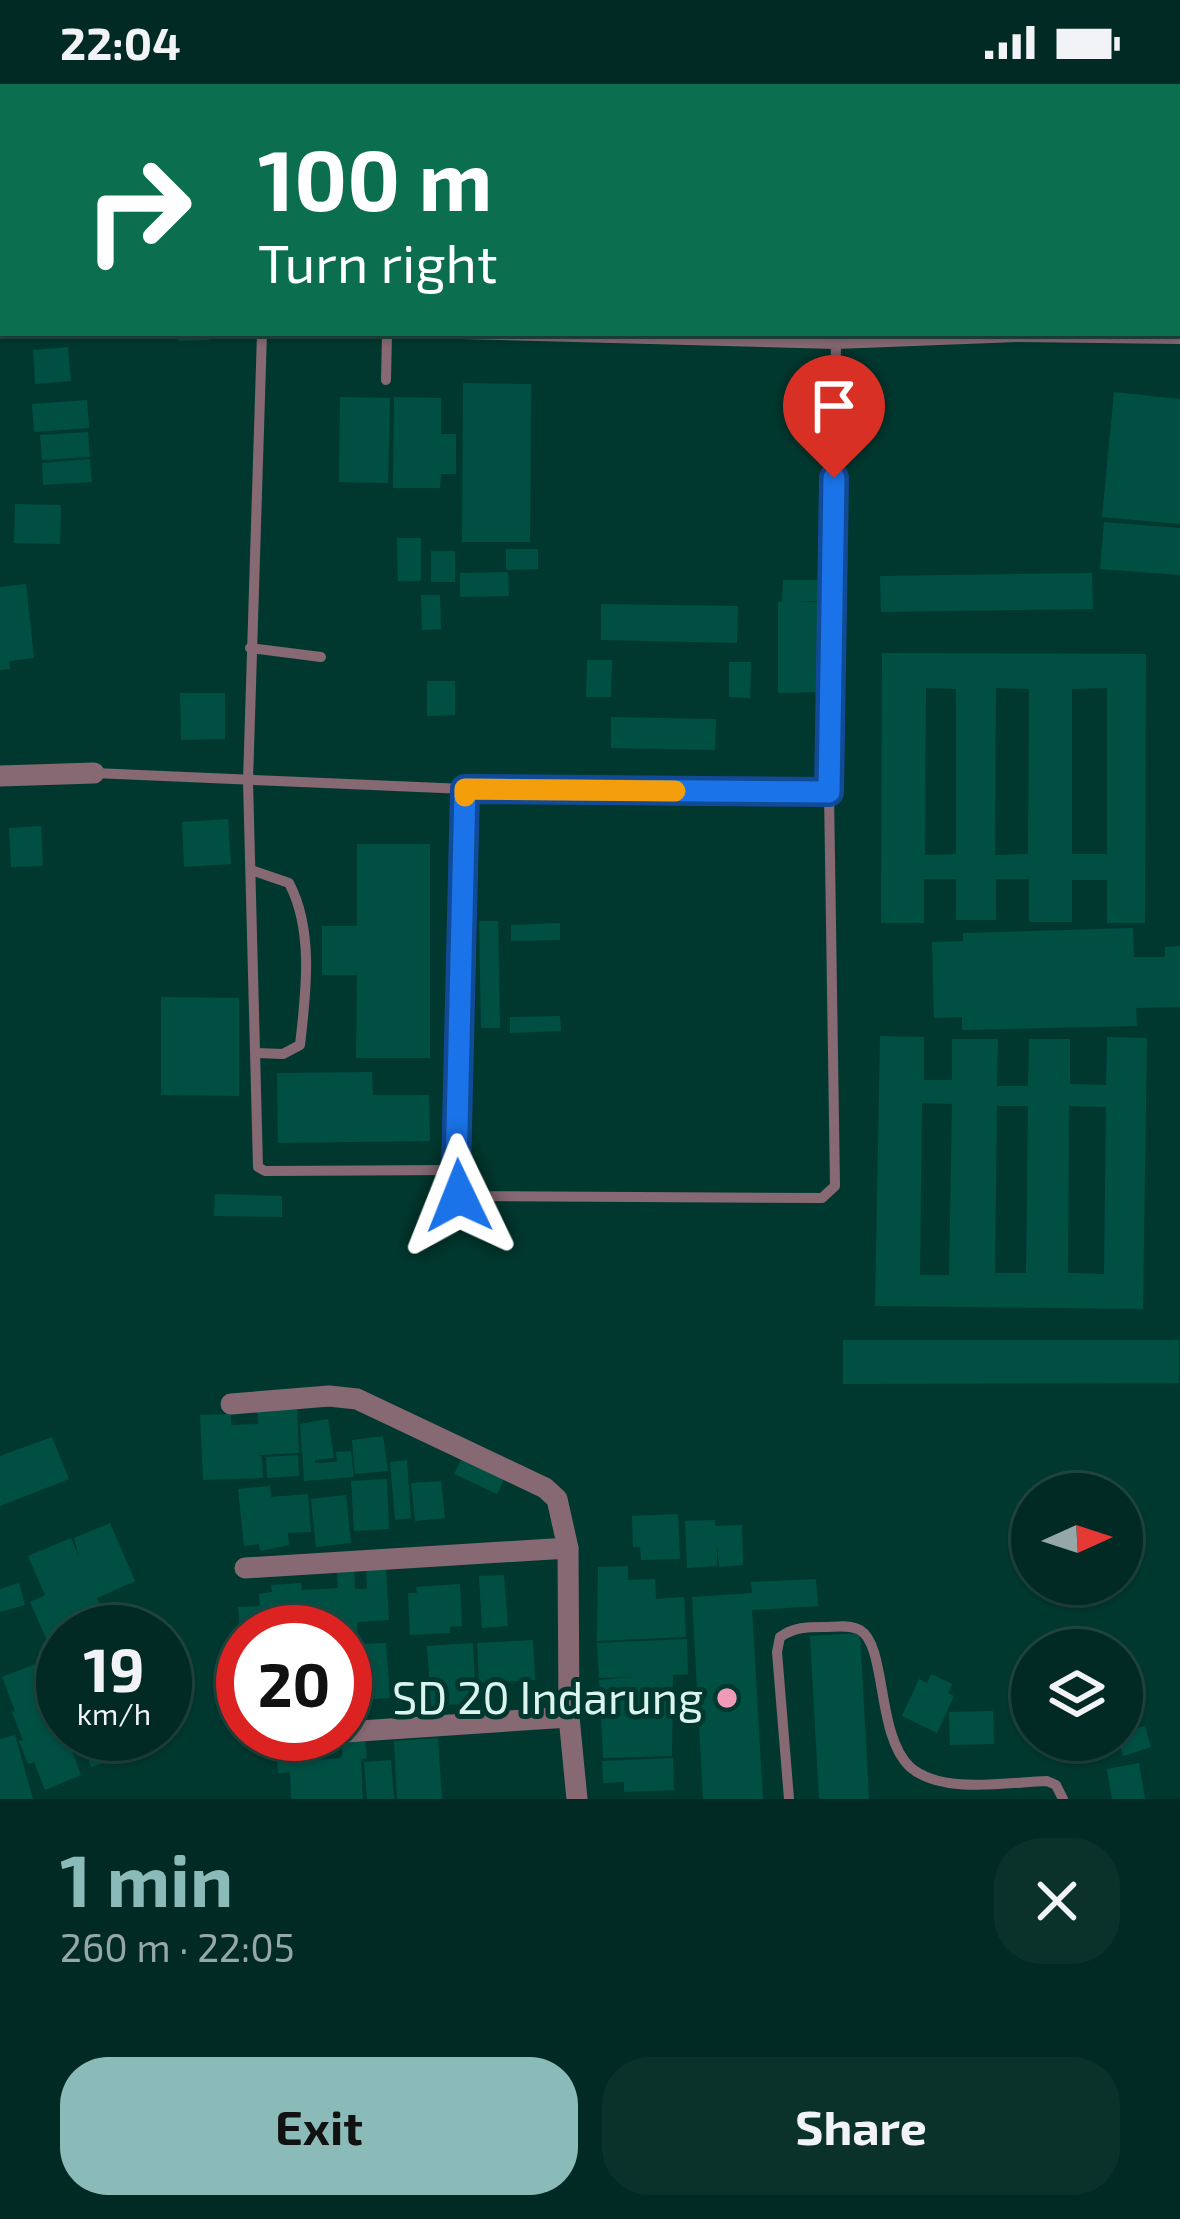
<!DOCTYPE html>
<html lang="en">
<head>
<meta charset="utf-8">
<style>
	:root { --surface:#002a23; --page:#0a322b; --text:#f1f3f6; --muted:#95a7a6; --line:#224641; --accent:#8bbbb9 }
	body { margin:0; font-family:"Exo 2",sans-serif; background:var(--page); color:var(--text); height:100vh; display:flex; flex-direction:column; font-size:45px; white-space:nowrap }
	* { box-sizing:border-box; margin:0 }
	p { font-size:39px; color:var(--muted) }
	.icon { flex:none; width:66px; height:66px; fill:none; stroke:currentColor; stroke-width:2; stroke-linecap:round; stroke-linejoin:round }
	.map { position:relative; height:1715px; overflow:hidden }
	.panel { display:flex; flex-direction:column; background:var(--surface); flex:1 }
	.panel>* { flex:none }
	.guide { position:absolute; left:0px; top:0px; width:1182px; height:252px; box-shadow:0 3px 9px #0004,0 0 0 3px var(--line); background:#0b6e4f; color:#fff; overflow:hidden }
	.needle { width:78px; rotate:87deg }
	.controls { position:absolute; left:1011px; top:1389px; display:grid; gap:24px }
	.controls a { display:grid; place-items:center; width:132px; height:132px; border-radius:50%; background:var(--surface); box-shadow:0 3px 9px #0004,0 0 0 3px var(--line); font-size:60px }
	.speed { position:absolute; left:36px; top:1521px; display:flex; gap:24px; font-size:60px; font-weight:700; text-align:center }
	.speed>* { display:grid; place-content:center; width:156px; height:156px; border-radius:50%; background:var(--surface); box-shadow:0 3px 9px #0004,0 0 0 3px var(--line); line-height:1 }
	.speed small { font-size:30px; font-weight:400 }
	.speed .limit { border:18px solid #d22; background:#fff; color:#111 }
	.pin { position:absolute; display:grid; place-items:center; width:102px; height:102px; color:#fff; margin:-123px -51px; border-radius:50% 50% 50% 0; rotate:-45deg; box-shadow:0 0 12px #0007 }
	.pin .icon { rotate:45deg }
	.me { position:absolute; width:132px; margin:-66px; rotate:358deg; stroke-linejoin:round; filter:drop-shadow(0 0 9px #0008) }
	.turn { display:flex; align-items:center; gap:42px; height:252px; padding:0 60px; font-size:54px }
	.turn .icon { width:156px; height:156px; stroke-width:2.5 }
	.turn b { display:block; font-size:84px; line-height:102px }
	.round { display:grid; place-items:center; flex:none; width:126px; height:126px; border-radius:48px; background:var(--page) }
	.head { display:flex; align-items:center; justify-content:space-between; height:204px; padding:0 60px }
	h1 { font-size:72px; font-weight:700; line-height:90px; color:var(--accent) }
	.button { display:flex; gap:24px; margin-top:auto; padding:24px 60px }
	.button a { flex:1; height:138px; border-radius:48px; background:var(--accent); color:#111; font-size:48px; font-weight:700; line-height:138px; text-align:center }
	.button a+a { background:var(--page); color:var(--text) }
	.status { display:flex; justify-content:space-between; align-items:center; height:84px; padding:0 60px; background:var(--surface); direction:ltr }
	.status svg { height:33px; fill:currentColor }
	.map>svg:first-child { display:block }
	.building { fill:#004f43; fill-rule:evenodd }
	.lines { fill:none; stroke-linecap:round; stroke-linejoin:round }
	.path { stroke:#679189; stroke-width:4.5; stroke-dasharray:12 6; stroke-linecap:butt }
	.service { stroke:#866972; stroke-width:10 }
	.minor { stroke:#866972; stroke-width:21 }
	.route-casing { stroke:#114b97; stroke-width:30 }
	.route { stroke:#1a73e8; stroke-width:21 }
	.slow { stroke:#f59e0b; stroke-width:21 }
	.poi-dot { fill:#f09ab7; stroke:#00382f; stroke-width:4.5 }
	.labels { text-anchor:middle; stroke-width:10; stroke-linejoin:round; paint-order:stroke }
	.poi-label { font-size:45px; fill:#dbf4ee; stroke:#00382f; text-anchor:end }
</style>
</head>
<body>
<div class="status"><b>22:04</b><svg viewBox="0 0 49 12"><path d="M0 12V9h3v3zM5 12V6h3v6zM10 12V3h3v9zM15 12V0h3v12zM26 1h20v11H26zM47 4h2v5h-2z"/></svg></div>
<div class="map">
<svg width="1180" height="1715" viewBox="0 0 1180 1715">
	<rect width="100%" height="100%" fill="#00382f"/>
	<!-- building -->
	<g class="building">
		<polygon points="178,249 209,249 209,256 178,257"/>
		<polygon points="68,263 71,297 35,300 33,266"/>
		<polygon points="463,299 531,300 530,458 462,458"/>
		<polygon points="1114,308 1180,315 1180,440 1102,433"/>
		<polygon points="340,313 390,314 388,399 339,398"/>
		<polygon points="394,313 441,314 441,350 456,350 456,390 441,390 440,404 393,404"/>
		<polygon points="87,316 89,344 34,348 32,320"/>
		<polygon points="88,348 90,373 42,376 40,351"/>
		<polygon points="90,375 92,398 43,401 42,379"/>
		<polygon points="15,420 61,421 60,460 14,459"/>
		<polygon points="1104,438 1180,444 1180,491 1100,485"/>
		<polygon points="397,454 421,454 421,497 398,497"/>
		<polygon points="506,465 538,465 538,485 506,486"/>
		<rect x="431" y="467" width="24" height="31"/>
		<polygon points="508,488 509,512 460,513 460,489"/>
		<polygon points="1092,489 1093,525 881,528 880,492"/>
		<polygon points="783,496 819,496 818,517 797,518 819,518 820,608 778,609 778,518 782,518"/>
		<polygon points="26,500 34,574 9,577 10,585 0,586 0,503"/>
		<polygon points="421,511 440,511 441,545 422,546"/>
		<polygon points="601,520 738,522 737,559 601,556"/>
		<path d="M882,569L1146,570L1145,839H1107V796H1072V838H1029V795H996V836H956V795H924V839H881ZM926,604L956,605V770L925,771ZM996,604L1029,605L1028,770L995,771ZM1107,604V770H1072V605Z"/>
		<polygon points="587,576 612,576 611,613 586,613"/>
		<polygon points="729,578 751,578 750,614 729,613"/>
		<polygon points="427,597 455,597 455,631 427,632"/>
		<polygon points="180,609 225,609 225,655 181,656"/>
		<polygon points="611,633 716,635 715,666 611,664"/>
		<polygon points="228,735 231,780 184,783 182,738"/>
		<polygon points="41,742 43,782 11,783 9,744"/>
		<polygon points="357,760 430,760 430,974 356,974 357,891 322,891 322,842 357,842"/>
		<polygon points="479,837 498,837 500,944 481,944"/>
		<polygon points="560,839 560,856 511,857 511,841"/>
		<polygon points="1133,844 1134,873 1165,873 1165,863 1180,862 1180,923 1136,924 1137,942 962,946 962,933 934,934 932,858 963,857 963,849"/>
		<polygon points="161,913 239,914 239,1012 161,1011"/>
		<polygon points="560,932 561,947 510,949 510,933"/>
		<path d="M880,952L924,953V996H952V955H998L997,1002H1028L1029,955H1070V1000L1106,1001L1107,953L1147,954L1143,1225L875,1222ZM922,1019L952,1020L949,1191H920ZM997,1022H1028L1026,1189H995ZM1069,1022L1106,1023L1104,1190L1068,1189Z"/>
		<polygon points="372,988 373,1011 429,1011 430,1057 278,1059 277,989"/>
		<polygon points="215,1110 282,1112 282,1133 214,1132"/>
		<polygon points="843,1256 1179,1256 1179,1299 843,1300"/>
		<polygon points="297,1322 299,1369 258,1371 262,1373 263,1394 203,1396 200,1331 231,1330 231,1341 258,1340 257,1324"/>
		<polygon points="328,1335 334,1374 315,1376 315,1379 337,1378 336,1368 351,1367 354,1393 304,1397 300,1340"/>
		<polygon points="383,1352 388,1387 355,1390 352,1356"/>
		<polygon points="52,1353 69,1395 0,1422 0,1372"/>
		<polygon points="464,1370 507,1389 497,1410 454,1390"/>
		<polygon points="298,1371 299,1392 267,1394 266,1373"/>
		<polygon points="407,1376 411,1434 395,1436 390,1378"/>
		<polygon points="387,1395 389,1445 354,1447 351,1397"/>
		<polygon points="441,1397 445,1434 415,1437 411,1399"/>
		<polygon points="270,1402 271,1413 308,1410 311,1448 288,1449 289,1461 260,1467 259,1460 244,1462 238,1405"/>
		<polygon points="346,1411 351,1459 316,1463 311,1415"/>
		<polygon points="678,1430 680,1475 641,1476 640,1463 633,1463 632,1432"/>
		<polygon points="715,1436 715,1442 742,1441 743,1481 719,1483 717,1461 717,1482 687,1484 685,1437"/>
		<polygon points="110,1439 135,1497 97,1514 110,1543 97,1548 63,1548 63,1563 52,1568 30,1518 45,1511 28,1472 71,1454 79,1473 74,1454"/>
		<polygon points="628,1482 628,1496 655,1495 656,1515 684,1513 686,1553 597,1557 598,1483"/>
		<polygon points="386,1484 389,1536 357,1538 358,1559 345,1560 345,1548 240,1548 238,1523 260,1522 259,1510 272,1508 271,1501 301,1499 302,1506 338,1504 337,1486 354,1485 355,1505 367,1505 366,1486"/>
		<polygon points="504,1491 508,1542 482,1544 479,1492"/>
		<polygon points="816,1495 818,1522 752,1526 763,1715 703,1715 692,1513 752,1509 751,1498"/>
		<polygon points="19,1499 25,1521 0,1528 0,1505"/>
		<polygon points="460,1500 462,1542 450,1543 450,1549 410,1551 408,1509 417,1509 416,1503"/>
		<polygon points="860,1549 869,1715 819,1715 810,1552"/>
		<polygon points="687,1555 688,1590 673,1591 672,1672 603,1674 601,1632 629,1631 601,1630 599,1596 633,1593 599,1594 597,1559"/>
		<polygon points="533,1556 535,1596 479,1599 477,1559"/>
		<polygon points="386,1559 390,1614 362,1616 363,1631 345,1632 345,1591 361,1589 359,1560"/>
		<polygon points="473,1559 476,1619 431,1622 427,1562"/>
		<polygon points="38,1579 81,1691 45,1706 34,1678 28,1680 19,1657 23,1656 12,1628 15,1627 2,1593"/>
		<polygon points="931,1590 952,1600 948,1609 954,1612 937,1649 902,1632 919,1595 927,1599"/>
		<polygon points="993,1627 994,1660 950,1661 949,1628"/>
		<polygon points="1145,1642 1151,1663 1123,1672 1118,1656 1122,1656 1122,1649"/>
		<polygon points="99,1650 133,1650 138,1667 91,1683 82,1655"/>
		<polygon points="15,1651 33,1715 0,1715 0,1655"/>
		<polygon points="438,1654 442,1715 397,1715 394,1657"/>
		<polygon points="365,1656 367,1674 361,1675 363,1715 291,1715 290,1688 278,1689 276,1663 299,1661 301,1677 342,1674 342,1658"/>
		<polygon points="673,1674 674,1706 624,1708 624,1698 603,1699 602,1677"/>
		<polygon points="391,1676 394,1715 367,1715 364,1678"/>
		<polygon points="1139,1679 1145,1715 1112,1715 1107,1685"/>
	</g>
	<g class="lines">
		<!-- path -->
		<polyline class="path" points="475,0 481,3"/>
		<!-- service -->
		<g class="service">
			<polyline points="853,0 853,3"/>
			<polyline points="263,3 263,0"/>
			<polyline points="1092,3 1092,0"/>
			<polyline points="262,249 248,697 258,1083 265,1087 456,1086"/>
			<polyline points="423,249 836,260 829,708"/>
			<polyline points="836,260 1017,253 1180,255"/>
			<polyline points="386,296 387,249"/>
			<polyline points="250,564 321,573"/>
			<polyline points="94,689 465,705 829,708 835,1102 822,1114 459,1112 456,1086 465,705"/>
			<path d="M251,786L289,799C314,846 306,909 300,961L283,970L256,969"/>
			<path d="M789,1715L777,1568L780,1553C794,1543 807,1543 824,1543C835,1543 850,1540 860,1546C887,1562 876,1651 910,1683C942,1711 1008,1698 1047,1697L1056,1701L1063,1715"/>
		</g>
		<!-- minor -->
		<g class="minor">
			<polyline points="0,692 94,689"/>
			<polyline points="231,1320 329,1312 357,1315 545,1404 557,1415 568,1464"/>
			<polyline points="245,1484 568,1464 569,1633 577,1715"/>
			<polyline points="345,1648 569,1633"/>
			<polyline points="270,1652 309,1650"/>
		</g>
	</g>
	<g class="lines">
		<defs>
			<polyline id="route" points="459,1112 456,1086 465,705 829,708 834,394"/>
		</defs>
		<!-- route casing -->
		<use href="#route" class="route-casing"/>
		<!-- route -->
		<use href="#route" class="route"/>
		<!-- slow -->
		<polyline class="slow" points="465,712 465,705 675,707"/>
	</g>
	<!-- markers -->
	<circle class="poi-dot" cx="727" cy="1614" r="12"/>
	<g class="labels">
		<!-- poi labels -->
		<g class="poi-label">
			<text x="703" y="1630">SD 20 Indarung</text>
		</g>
	</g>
</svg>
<div class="controls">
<a><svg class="needle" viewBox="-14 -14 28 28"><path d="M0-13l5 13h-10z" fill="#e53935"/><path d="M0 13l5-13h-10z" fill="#95a7a6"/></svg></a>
<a><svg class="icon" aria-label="layers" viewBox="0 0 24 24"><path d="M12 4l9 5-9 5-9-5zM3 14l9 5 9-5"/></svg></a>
</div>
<div class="speed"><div>19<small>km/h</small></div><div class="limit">20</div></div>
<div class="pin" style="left:834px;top:394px;background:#d93025"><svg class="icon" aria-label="arrive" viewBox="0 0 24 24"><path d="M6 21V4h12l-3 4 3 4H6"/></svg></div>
<svg class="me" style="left:459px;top:1112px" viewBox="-20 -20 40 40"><path d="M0-17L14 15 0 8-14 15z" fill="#1a73e8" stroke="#fff" stroke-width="4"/></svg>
<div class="guide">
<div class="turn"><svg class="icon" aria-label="right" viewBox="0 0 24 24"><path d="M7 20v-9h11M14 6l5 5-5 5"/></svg><div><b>100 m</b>Turn right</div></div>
</div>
</div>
<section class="panel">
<div class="head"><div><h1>1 min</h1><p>260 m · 22:05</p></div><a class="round"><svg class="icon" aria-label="close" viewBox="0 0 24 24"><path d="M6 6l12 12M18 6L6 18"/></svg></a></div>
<div class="button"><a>Exit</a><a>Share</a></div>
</section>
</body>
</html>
